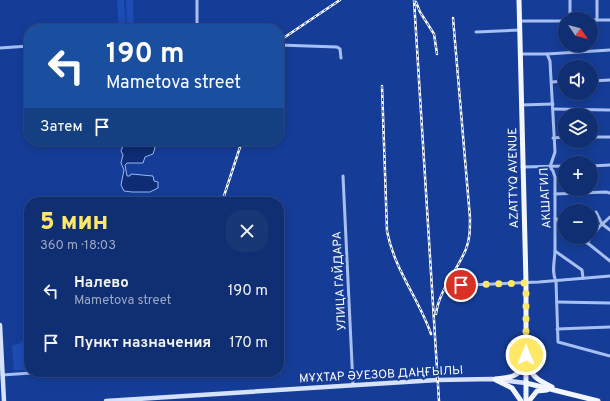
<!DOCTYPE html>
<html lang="ru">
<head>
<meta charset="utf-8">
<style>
	:root { --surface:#102e72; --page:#193677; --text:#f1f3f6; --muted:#9ca8c4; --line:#304a84; --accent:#ffe768 }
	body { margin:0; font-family:Overpass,sans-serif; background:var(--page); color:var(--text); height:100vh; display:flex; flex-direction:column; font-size:15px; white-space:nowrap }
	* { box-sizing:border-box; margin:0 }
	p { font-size:13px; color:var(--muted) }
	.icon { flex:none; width:22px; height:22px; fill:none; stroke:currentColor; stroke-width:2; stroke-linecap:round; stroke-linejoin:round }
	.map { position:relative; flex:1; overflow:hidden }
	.drawer { position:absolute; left:24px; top:197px; width:260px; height:180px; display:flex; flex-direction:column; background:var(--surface); border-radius:16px; box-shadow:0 2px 10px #0003,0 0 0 1px var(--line) }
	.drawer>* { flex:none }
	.banner { position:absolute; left:24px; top:24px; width:260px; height:122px; border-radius:16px; box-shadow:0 2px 10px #0003,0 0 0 1px var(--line); background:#1a4fa0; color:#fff; overflow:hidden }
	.needle { width:26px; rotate:125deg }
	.buttons { position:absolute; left:558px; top:12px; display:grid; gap:8px }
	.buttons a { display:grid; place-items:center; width:40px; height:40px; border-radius:50%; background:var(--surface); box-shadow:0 2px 10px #0003,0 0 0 1px var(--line); font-size:20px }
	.pin { position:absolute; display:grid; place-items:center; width:34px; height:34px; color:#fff; margin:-17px; border:2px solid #fff; border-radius:50%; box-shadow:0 1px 4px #0007 }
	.me { position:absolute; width:44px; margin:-22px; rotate:0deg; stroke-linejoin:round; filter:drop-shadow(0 0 3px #0008) }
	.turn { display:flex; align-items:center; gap:14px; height:84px; padding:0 16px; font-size:18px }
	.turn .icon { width:52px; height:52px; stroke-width:2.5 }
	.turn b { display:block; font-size:28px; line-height:34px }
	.then { display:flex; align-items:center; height:38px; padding:0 16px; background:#0003; gap:8px; font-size:15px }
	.round { display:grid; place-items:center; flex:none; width:42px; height:42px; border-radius:16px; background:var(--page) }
	.headline { display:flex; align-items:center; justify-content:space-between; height:68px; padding:0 16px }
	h1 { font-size:24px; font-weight:800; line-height:30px; color:var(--accent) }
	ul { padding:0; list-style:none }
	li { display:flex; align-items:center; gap:12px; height:52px; padding:0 16px }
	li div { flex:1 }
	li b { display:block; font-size:15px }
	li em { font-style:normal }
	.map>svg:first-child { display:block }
	.green { fill:#1d4cb2 }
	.water { fill:#0d2c74; stroke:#99b8f5 }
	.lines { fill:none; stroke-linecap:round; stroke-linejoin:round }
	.street { stroke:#a7bff2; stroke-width:3 }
	.secondary { stroke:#d6e2fc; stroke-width:4.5 }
	.primary { stroke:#f2f6ff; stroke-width:5 }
	.rail-casing { stroke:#fff; stroke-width:2.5 }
	.rail { stroke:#153d98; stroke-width:1; stroke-dasharray:3; stroke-linecap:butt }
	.route { stroke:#ffe768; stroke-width:7; stroke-dasharray:0 12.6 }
	.labels { text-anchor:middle; stroke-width:4; stroke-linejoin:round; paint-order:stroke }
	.street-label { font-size:12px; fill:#fff; stroke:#153d98 }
</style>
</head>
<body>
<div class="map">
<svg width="610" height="401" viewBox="0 0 610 401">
	<rect width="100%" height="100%" fill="#153d98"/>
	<!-- green -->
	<g class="green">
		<polygon points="117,0 124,0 126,29 119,29"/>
		<polygon points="126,0 133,0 134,29 127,29"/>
		<polygon points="24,314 29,314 29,370 14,370 12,345 19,344 23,340"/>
	</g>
	<!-- water -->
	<polygon class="water" points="123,141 153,141 155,148 153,154 145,157 143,163 127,163 125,165 127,176 130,176 131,174 153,176 154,181 158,182 158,188 150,192 132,192 124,191 121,185 124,170 121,163 123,155 121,151 124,143"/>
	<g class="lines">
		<!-- street -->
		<g class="street">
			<polyline points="197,0 197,29"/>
			<polyline points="570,0 570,19"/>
			<polyline points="597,0 597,20"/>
			<polyline points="591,20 610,20"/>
			<polyline points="520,21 565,21"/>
			<polyline points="476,32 520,30"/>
			<polyline points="279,45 337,47 340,49 341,58"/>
			<polyline points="0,48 29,46"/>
			<polyline points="520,54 547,54 610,50"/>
			<path d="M547,54L550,61L555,152L550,167L553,171L555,177C555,202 555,226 555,250C555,260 551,272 556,281L558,342L610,356"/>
			<polyline points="591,81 610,80"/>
			<polyline points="552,82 565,81"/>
			<polyline points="521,105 553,104"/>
			<polyline points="553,109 610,110"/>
			<polyline points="591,137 610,137"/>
			<polyline points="553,138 565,137"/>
			<polyline points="591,166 610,165"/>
			<polyline points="522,167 565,166"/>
			<polyline points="343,176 353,385"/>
			<polyline points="555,194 606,192 610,193"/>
			<polyline points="596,212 602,224 610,230"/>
			<polyline points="555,218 565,226"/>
			<polyline points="580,237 610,261"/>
			<polyline points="587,243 599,227 610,217"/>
			<polyline points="555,251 582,270 583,278"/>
			<polyline points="447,286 539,282 610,276"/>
			<polyline points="557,302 610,303"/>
			<polyline points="557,329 610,327"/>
			<polyline points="2,375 46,372"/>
		</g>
		<!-- secondary -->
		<g class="secondary">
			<polyline points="0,325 4,401"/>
			<polyline points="106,401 437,380 492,379 526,383"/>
		</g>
		<!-- primary -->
		<g class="primary">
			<polyline points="519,0 526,283 526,401"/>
			<path d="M527,363C533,378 538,380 552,387"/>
			<path d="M495,379C509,378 520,377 525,362"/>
			<polyline points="496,380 512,388 521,401"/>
			<polyline points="526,383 598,401"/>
			<polyline points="529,401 537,391 547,390"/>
		</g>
		<defs>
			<g id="rail">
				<polyline points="414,0 439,401"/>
				<polyline points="416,2 420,12 434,34 437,54"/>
				<polyline points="279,41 340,0"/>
				<path d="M382,86L387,231C394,269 419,299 431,334"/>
				<polyline points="222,202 242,141"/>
				<path d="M436,314C439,290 457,271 466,249C470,239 470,229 470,218L453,18"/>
			</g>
		</defs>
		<!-- rail casing -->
		<use href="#rail" class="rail-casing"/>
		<!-- rail -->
		<use href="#rail" class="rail"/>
	</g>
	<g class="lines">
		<!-- route -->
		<polyline class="route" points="461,285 526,283 526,355"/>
	</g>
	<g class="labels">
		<!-- street labels -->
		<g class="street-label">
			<text transform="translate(513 178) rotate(-91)" y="4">AZATTYQ AVENUE</text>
			<text transform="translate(545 198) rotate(-93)" y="4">АКШАГИЛ</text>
			<text transform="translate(339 281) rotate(-93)" y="4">УЛИЦА ГАЙДАРА</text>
			<text transform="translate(381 374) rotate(-3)" y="4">МҰХТАР ӘУЕЗОВ ДАҢҒЫЛЫ</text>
		</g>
	</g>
</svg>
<div class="buttons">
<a><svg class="needle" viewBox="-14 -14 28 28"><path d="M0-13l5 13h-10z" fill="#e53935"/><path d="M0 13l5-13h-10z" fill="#9ca8c4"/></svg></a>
<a><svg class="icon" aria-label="sound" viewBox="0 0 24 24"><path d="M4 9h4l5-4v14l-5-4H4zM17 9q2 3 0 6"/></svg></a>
<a><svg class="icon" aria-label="layers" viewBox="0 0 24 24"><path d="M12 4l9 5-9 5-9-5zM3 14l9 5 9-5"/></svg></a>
<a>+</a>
<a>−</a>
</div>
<div class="pin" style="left:461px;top:285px;background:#d93025"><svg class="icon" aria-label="arrive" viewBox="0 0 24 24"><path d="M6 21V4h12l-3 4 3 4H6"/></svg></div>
<svg class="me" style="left:526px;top:355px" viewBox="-20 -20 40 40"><circle r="17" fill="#ffe768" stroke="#fff" stroke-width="3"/><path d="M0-11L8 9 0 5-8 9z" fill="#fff"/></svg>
<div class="banner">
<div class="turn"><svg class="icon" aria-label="left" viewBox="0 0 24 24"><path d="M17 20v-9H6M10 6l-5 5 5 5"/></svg><div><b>190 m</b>Mametova street</div></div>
<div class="then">Затем<svg class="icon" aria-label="arrive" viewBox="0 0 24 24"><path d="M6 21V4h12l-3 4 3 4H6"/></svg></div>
</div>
<section class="drawer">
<div class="headline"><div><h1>5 мин</h1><p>360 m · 18:03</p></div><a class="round"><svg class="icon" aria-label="close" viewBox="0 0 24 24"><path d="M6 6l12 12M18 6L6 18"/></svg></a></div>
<ul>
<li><svg class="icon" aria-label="left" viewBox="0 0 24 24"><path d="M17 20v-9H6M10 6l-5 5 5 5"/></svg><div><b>Налево</b><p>Mametova street</p></div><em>190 m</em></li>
<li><svg class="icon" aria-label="arrive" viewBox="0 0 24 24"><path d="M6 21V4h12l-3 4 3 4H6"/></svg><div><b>Пункт назначения</b></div><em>170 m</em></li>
</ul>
</section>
</div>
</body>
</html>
